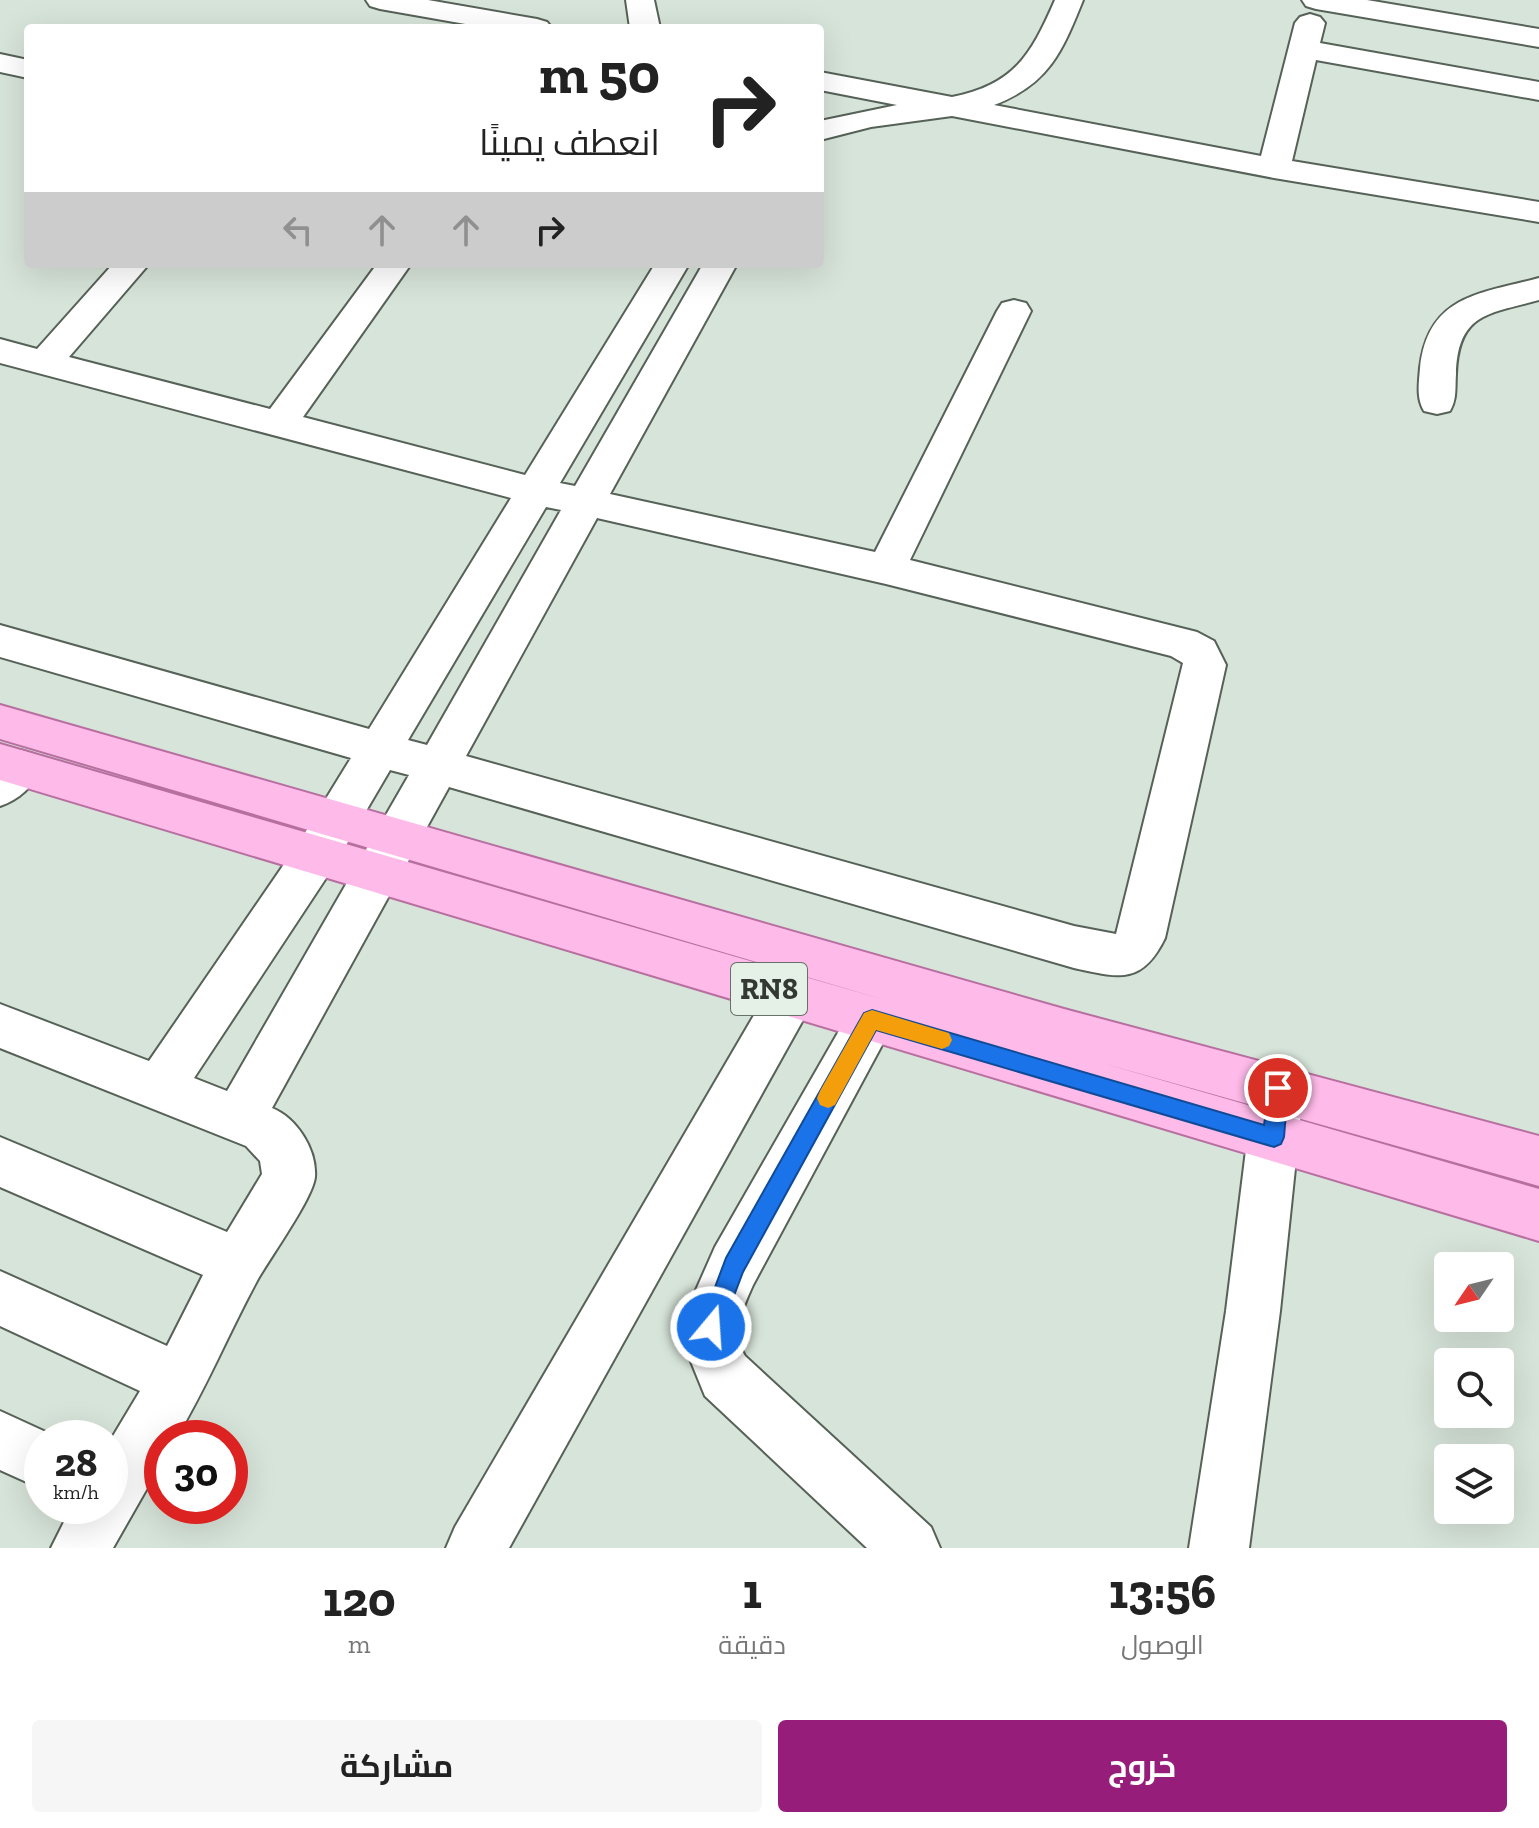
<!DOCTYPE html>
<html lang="ar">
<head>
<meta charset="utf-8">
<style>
	:root { --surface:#fff; --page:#f6f6f6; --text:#222; --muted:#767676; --accent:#961e7a }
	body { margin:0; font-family:"Zilla Slab",Cairo,serif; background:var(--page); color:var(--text); direction:rtl; height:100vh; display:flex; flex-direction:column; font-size:30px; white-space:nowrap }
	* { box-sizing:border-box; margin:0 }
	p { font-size:26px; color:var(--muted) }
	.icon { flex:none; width:44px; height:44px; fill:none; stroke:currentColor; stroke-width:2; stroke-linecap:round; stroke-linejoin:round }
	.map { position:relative; height:1548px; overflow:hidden; direction:ltr }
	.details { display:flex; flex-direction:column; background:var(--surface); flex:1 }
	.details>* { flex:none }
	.guide { position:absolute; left:24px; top:24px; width:800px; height:244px; border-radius:8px; box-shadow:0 8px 32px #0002; direction:rtl; background:#fff; color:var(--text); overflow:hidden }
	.needle { width:52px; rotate:235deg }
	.buttons { position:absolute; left:1434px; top:1252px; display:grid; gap:16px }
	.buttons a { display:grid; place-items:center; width:80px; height:80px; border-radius:8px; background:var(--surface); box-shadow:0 8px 32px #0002; font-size:40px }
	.speed { position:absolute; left:24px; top:1420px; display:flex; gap:16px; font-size:40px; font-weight:700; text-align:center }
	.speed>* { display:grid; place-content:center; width:104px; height:104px; border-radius:50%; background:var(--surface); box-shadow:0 8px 32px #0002; line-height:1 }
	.speed small { font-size:20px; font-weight:400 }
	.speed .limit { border:12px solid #d22; background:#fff; color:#111 }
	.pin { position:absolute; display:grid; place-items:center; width:68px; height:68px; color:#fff; margin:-34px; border:4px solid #fff; border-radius:50%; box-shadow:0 2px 8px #0007 }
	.me { position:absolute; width:88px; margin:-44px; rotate:18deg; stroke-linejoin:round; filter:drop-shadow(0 0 6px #0008) }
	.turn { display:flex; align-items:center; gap:28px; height:168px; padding:0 32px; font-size:36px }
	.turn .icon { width:104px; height:104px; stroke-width:2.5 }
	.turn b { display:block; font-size:56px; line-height:68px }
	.lanes { display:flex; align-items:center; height:76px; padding:0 32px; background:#0003; justify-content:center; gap:40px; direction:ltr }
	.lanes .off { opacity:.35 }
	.eta { display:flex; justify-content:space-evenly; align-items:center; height:136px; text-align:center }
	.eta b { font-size:48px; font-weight:700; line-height:56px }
	.action { display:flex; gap:16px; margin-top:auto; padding:16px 32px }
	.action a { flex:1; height:92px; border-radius:8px; background:var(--accent); color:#fff; font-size:32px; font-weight:700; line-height:92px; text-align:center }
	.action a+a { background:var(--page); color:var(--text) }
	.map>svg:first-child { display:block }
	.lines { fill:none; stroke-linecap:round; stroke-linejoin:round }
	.minor-casing { stroke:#566157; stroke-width:4 }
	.major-casing { stroke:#b76fa0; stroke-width:4 }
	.minor { fill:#fff; fill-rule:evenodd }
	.major { fill:#febae9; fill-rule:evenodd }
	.route { fill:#1a73e8; stroke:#114b97; stroke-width:2 }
	.slow { fill:#f59e0b }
	.labels { text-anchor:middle; stroke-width:6; stroke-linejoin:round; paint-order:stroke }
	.shield { fill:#e5f1e6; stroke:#687069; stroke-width:2 }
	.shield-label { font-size:30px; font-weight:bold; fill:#333833 }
</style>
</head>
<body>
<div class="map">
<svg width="1539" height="1548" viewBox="0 0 1539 1548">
	<rect width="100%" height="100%" fill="#d7e4d9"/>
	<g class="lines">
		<defs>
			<g id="minor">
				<polygon points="366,0 428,0 537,19 547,22 552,28 488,28 380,9 370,6"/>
				<polygon points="626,0 654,0 660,28 630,28"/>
				<path d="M1055,0H1083C1062,52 1049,84 994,105L1261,156L1295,23L1300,17L1310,14L1320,17L1325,23L1320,43L1539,82V100L1316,60L1292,161L1539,202V222L1274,178L952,116L871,127L820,140V121L897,105L820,90V72L952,97C1014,85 1031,55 1055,0Z"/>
				<polygon points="1302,0 1367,0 1539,29 1539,47 1316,9 1306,6"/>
				<polygon points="0,54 28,60 28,78 0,72"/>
				<path d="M113,264H149L69,357L270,409L377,264H411L303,417L525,475L655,264H689L560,483L575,486L703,264H737L610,494L875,552L997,311L1002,303L1014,300L1026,303L1031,311L910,560L1197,632L1214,641L1226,665L1165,938C1142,985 1119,978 1074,968L449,787L272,1108C297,1118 317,1150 315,1177C313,1198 270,1258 258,1279C229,1332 207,1387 176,1438H162V1462L113,1548H51L72,1506H110V1441L140,1391L0,1326V1271L167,1346L203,1275L0,1187V1137L227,1232L262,1174L260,1161L246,1146L0,1048V1004L149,1061L300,841L351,758L0,657V625L369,729L511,498L0,363V339L37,349ZM546,507L561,510L427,745L408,740ZM597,518L886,584L1171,656L1183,663L1116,934L1074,926L466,756ZM390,770L409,775L227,1091L194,1078L332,869Z"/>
				<path d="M1539,278V300C1488,314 1458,313 1456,374C1455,388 1457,399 1450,411L1437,414L1424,411C1416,398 1419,382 1420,368C1428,295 1480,294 1539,278Z"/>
				<path d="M20,750L36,755L42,768C32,787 20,799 0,806V760Z"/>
				<polygon points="791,974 808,981 815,996 808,1011 509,1548 446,1548 455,1527 774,981"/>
				<path d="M872,997L889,1003L896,1019L753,1285C743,1307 731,1333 745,1356L931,1527L940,1548H867L705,1396L683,1342L684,1327L692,1299L715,1247L855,1003Z"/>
				<polygon points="1277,1079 1295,1085 1302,1102 1280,1311 1249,1548 1189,1548 1226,1311 1252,1102 1259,1085"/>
				<polygon points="0,1411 59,1438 42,1438 42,1489 0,1470"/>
			</g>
			<polygon id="major" points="0,705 1064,1009 1539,1136 1539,1186 1102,1063 1539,1189 1539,1241 0,780 0,744 885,1000 0,739"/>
		</defs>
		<!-- minor casing -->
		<use href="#minor" class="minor-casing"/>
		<!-- major casing -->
		<use href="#major" class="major-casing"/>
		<!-- minor -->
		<use href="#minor" class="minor"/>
		<!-- major -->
		<use href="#major" class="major"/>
	</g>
	<!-- route -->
	<polygon class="route" points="872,1010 1264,1125 1271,1081 1278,1078 1285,1081 1288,1088 1284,1137 1281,1144 1274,1147 876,1030 743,1272 719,1335 711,1339 703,1335 700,1327 726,1258 864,1013"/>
	<!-- slow -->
	<polygon class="slow" points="872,1010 942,1031 949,1033 952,1040 949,1046 942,1049 876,1030 835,1105 828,1108 820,1105 817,1098 820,1091 864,1013"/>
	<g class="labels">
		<!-- shield labels -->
		<rect class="shield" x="731" y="963" width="76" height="52" rx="6"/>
		<g class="shield-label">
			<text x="769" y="999">RN8</text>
		</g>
	</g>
</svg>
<div class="buttons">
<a><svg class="needle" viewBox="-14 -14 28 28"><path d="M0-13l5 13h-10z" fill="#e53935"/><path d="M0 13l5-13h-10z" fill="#767676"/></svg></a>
<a><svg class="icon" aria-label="search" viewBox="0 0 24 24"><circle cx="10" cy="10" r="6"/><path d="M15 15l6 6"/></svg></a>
<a><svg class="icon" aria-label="layers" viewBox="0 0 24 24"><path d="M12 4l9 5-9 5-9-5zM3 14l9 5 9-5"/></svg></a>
</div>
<div class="speed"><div>28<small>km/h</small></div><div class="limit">30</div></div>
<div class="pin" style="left:1278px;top:1088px;background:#d93025"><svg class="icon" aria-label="arrive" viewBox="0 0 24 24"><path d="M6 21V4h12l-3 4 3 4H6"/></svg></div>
<svg class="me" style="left:711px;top:1327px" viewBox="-20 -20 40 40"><circle r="17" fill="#1a73e8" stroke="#fff" stroke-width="3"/><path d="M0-11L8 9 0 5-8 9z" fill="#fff"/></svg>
<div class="guide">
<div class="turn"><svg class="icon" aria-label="right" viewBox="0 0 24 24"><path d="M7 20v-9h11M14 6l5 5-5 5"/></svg><div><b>50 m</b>انعطف يمينًا</div></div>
<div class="lanes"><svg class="icon off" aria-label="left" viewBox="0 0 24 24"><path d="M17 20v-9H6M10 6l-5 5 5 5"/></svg><svg class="icon off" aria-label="ahead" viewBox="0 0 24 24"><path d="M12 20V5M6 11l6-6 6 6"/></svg><svg class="icon off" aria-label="ahead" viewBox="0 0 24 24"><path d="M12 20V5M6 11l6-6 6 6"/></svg><svg class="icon" aria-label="right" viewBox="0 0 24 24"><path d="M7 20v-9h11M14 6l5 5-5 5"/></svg></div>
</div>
</div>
<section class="details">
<div class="eta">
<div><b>13:56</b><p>الوصول</p></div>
<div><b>1</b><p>دقيقة</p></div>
<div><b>120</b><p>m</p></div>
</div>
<div class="action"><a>خروج</a><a>مشاركة</a></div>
</section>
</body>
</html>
